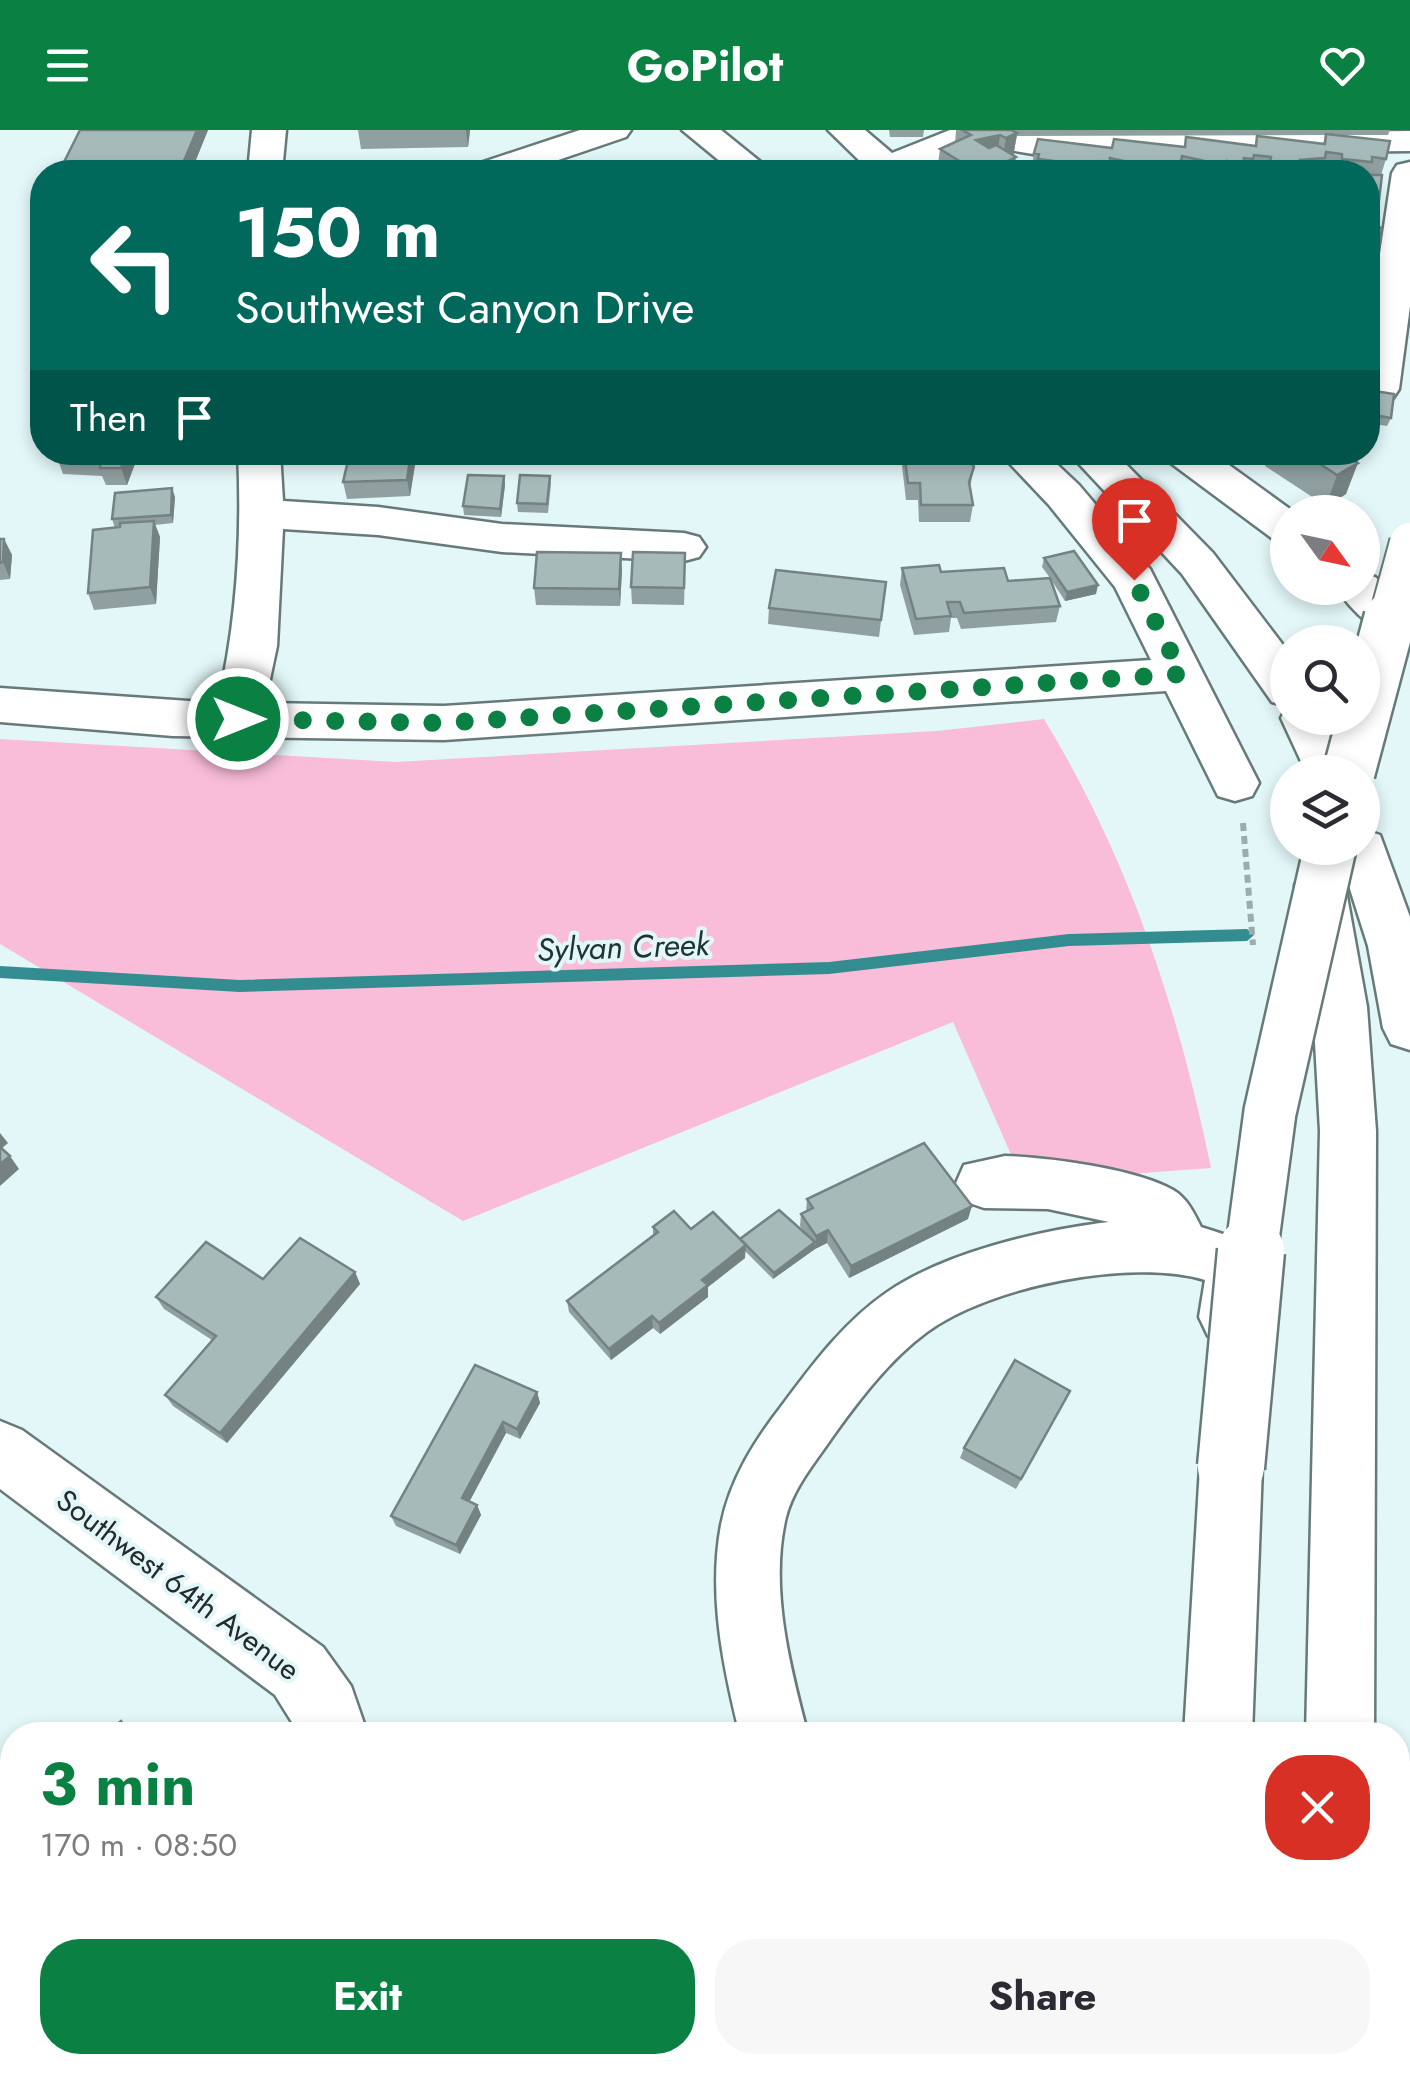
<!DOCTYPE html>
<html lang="en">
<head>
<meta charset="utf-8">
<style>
	:root { --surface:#fff; --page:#f7f7f7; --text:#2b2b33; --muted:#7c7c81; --accent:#0b8043 }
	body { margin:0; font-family:Jost,sans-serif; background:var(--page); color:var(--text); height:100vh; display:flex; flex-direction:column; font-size:38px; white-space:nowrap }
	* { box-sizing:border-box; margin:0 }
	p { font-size:32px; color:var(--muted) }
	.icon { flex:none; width:55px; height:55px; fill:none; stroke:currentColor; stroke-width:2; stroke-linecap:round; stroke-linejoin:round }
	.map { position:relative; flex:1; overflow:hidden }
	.side { position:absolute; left:0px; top:1592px; width:1410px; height:352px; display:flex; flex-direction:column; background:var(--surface); border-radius:40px 40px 0 0; box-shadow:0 5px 15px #0003 }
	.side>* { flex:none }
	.top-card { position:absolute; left:30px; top:30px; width:1350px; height:305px; border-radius:40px; box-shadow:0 5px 15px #0003; background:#00695c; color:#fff; overflow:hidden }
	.needle { width:65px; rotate:123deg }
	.buttons { position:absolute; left:1270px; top:365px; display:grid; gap:20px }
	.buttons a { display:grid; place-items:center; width:110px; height:110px; border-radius:50%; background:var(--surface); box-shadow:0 5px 15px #0003; font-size:50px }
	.pin { position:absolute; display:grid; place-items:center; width:85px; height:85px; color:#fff; margin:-102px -42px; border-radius:50% 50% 50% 0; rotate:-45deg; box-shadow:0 0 10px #0007 }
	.pin .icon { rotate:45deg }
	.me { position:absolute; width:110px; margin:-55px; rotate:90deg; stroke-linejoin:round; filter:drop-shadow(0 0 8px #0008) }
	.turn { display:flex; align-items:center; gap:35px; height:210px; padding:0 40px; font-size:45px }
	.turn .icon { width:130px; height:130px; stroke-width:2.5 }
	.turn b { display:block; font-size:70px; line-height:85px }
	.then { display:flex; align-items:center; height:95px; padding:0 40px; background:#0003; gap:20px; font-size:38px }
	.round { display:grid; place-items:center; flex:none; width:105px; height:105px; border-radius:40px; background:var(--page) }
	.head { display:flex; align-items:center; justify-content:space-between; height:170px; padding:0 40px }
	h1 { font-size:60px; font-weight:700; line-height:75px; color:var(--accent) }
	.cta { display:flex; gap:20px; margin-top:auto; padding:20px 40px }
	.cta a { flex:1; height:115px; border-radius:40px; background:var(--accent); color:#fff; font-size:40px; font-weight:700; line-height:115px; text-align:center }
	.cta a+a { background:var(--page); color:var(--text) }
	header { display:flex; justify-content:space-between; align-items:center; height:130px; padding:0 40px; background:var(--accent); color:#fff; font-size:45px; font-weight:700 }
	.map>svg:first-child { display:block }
	.green { fill:#f9bcd9 }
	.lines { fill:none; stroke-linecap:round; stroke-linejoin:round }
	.stream { fill:#338d90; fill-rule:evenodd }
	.minor-casing { stroke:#677a7a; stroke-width:5 }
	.major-casing { stroke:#677a7a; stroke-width:5 }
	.highway-casing { stroke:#677a7a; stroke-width:5 }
	.path { stroke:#9cabac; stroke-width:6; stroke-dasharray:8 5; stroke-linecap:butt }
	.minor { fill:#fff; fill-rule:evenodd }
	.major { fill:#fff; fill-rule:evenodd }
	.highway { fill:#fff; fill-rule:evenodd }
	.highway-bridge-far2-casing { stroke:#677a7a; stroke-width:44; stroke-linecap:butt }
	.highway-bridge-far1-casing { stroke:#677a7a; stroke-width:56; stroke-linecap:butt }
	.highway-bridge-casing { stroke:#677a7a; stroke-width:71; stroke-linecap:butt }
	.highway-bridge-far2 { stroke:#fff; stroke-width:40 }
	.highway-bridge-far1 { stroke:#fff; stroke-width:51 }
	.highway-bridge { stroke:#fff; stroke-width:66 }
	.wall { fill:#90a0a0 }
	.shaded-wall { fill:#758282 }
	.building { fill:#a7baba; stroke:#758282; stroke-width:2.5 }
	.route { stroke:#0b8043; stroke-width:18; stroke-dasharray:0 32.4 }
	.labels { text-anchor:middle; stroke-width:8; stroke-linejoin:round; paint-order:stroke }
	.street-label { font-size:30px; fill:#242b2c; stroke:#e3f7f8 }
	.water-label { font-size:32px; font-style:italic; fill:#1e3334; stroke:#e3f7f8 }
</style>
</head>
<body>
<header><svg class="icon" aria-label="menu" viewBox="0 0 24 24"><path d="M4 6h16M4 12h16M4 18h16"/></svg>GoPilot<svg class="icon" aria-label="heart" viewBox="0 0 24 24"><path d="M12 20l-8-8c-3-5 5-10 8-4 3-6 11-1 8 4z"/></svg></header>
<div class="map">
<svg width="1410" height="1944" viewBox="0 0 1410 1944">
	<rect width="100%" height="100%" fill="#e3f7f8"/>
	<!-- green -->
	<path class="green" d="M1044,589C1129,729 1178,878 1211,1038L1023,1052L953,892L463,1091L0,814V609L396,632L937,601Z"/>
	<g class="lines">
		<!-- stream -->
		<polygon class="stream" points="1247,799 1254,805 1247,811 1069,816 829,844 240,862 0,848 0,836 240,850 829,832 1069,804"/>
		<defs>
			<g id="minor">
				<polygon points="252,0 286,0 282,42 248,42"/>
				<polygon points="580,0 631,0 626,7 523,42 472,42 477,34"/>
				<polygon points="828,0 865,0 892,23 950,0 1011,0 1039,5 1410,1 1410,21 1039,25 978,15 907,42 871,42"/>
				<polygon points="1410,32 1410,176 1399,259 1393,268 1379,271 1368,268 1368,204 1392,43 1397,35"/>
				<path d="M238,322H280L283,371L378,377L502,394L684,403L699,407L706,417L699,427L684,431L502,422L378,405L283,399L277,516L265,573L444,576L1151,530L1115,457L1049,375L999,322H1044L1079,355L1150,439L1259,653L1252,666L1235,671L1218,666L1166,561L444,610L173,606L0,592V558L218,573C237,490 242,407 238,322Z"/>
				<path d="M1005,1026C1047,1027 1137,1039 1173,1060C1187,1068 1194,1083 1201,1097L1257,1115C1270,1144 1263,1178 1250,1206L1229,1214L1208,1206L1199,1187L1205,1150C1132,1128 989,1156 927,1202C889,1230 859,1270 831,1309C814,1334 794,1357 786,1387C769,1457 790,1537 808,1605H740C723,1537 708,1464 721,1395C730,1349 755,1310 783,1274C813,1234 844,1192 886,1163C943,1123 1040,1100 1109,1092L1048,1079L984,1078L964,1071L956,1053L964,1035Z"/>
				<polygon points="0,1291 22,1300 323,1517 351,1556 368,1605 300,1605 275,1565 0,1359"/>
				<polygon points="341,1932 416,1932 418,1944 342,1944"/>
				<polygon points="828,1932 903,1932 907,1944 831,1944"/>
			</g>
			<polygon id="major" points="682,0 721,0 773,42 733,42"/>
			<g id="highway">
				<polygon points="1068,322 1114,322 1213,423 1283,515 1288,522 1288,588 1327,588 1354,642 1306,642 1281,588 1287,576 1272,572 1182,444"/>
				<polygon points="1163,322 1211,322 1294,382 1288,382 1288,413 1273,409 1168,331"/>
				<path d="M1362,444L1375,447L1410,477V518C1384,510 1350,481 1337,458H1362Z"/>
				<polygon points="1362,699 1380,705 1410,787 1410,920 1391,914 1383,898 1368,816 1337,718 1362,718"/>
				<polygon points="1320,735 1338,741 1345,755 1367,877 1376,1001 1374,1605 1306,1605 1320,1001 1313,877 1295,755 1302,741"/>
				<polygon points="1231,1307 1253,1316 1262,1337 1252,1605 1184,1605 1200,1337 1209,1316"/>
				<rect x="1166" y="1932" width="76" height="12"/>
				<rect x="1294" y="1932" width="76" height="12"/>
			</g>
		</defs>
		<!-- minor casing -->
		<use href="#minor" class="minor-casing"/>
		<!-- major casing -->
		<use href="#major" class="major-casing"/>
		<!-- highway casing -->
		<use href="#highway" class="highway-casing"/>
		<!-- path -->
		<polyline class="path" points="1243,693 1253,815"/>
		<!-- minor -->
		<use href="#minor" class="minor"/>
		<!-- major -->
		<use href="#major" class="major"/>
		<!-- highway -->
		<use href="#highway" class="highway"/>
		<defs>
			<polyline id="highway-bridge-far2" points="1389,490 1410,413"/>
			<g id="highway-bridge-far1">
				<polyline points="1349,642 1390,488"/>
				<polyline points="1251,1124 1270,982 1330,718"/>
			</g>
			<polyline id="highway-bridge" points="1231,1337 1251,1121"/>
		</defs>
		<!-- highway-bridge-far2 casing -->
		<use href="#highway-bridge-far2" class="highway-bridge-far2-casing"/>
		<!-- highway-bridge-far1 casing -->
		<use href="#highway-bridge-far1" class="highway-bridge-far1-casing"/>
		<!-- highway-bridge casing -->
		<use href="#highway-bridge" class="highway-bridge-casing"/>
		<!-- highway-bridge-far2 -->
		<use href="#highway-bridge-far2" class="highway-bridge-far2"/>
		<!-- highway-bridge-far1 -->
		<use href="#highway-bridge-far1" class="highway-bridge-far1"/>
		<!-- highway-bridge -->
		<use href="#highway-bridge" class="highway-bridge"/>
	</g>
	<!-- wall -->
	<g class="wall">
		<polygon points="208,0 191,42 66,42 63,34"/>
		<polygon points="358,0 470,0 468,17 361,19"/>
		<polygon points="889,0 924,0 923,7 890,7"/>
		<polygon points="935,0 1390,0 1388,5 1334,5 1386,29 1381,45 1379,70 1370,94 1368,94 1368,42 1031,42 1034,23 1112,18 1255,15 1257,6 1323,14 1325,5 1017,6 1013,25 977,42 937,42 940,19 955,13 956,0"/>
		<polygon points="1368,260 1391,288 1387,296 1368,293"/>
		<polygon points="350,322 417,322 410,366 347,369 343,352"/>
		<polygon points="903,322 965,322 974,337 970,358 973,375 970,392 919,392 918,370 906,370 902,336"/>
		<polygon points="1269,322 1358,323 1346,364 1326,376 1265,336"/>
		<polygon points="57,327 136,331 127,355 106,355 102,346 63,344"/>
		<polygon points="504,346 505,355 501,387 464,385 463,376"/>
		<polygon points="550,346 551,354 548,383 518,382 517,373"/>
		<polygon points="175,367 173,393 155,395 160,407 156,474 94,480 88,463 115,398 112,389"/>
		<polygon points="0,409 4,409 12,425 10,449 0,450"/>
		<polygon points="1044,428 1096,464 1065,471 1050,448 1060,476 1056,492 961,499 957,488 951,488 949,502 914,505 900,455 902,438 1008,451 1050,448 1042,437"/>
		<polygon points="622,440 620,476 536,475 534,458"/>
		<polygon points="685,440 684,475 632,474 631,457"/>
		<polygon points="886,452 879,507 768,494 769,478"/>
		<polygon points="807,1069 968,1089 849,1148 827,1113 815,1119 773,1149 745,1121 745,1128 708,1157 708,1167 660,1204 653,1198 611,1230 569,1182 567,1171 653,1105 653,1097 691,1099 740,1109 803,1101 800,1096 801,1084 806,1081"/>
		<polygon points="355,1142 360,1154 227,1313 173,1276 165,1265 212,1210 164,1179 156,1167 263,1149"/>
		<polygon points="1070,1261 1016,1359 960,1328 964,1318"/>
		<polygon points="537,1262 540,1273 520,1309 506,1303 469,1372 477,1375 481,1385 460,1424 396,1396 391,1386"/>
	</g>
	<!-- shaded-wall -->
	<g class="shaded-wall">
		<polygon points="197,0 208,0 191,42 182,42 181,38"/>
		<polygon points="466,0 470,0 468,17"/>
		<polygon points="1017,3 1013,28 1016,27 1013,42 1001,39 1006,8"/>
		<polygon points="1000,5 996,35 971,40 976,10"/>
		<polygon points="127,322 133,322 136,331 127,355 121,338"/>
		<polygon points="411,322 417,322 410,366 407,350"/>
		<polygon points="1358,323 1353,336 1358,333 1346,364 1326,376 1337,345 1350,327"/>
		<polygon points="504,346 505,355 501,387 500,379"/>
		<polygon points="172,358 175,367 173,393 171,385"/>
		<polygon points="154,391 160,407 156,474 150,457"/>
		<polygon points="4,409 12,425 10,449 3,432"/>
		<polygon points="621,423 622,440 620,476 619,459"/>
		<polygon points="1098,455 1096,464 1065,471 1067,462"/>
		<polygon points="0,1003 8,1013 0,1020"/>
		<polygon points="10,1026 19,1039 0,1056 0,1034"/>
		<polygon points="972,1076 968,1089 849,1148 851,1136"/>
		<polygon points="828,1100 827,1113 815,1119 816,1106"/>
		<polygon points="815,1112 815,1119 773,1149 774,1143"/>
		<polygon points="746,1115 745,1128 708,1157 708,1167 660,1204 659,1193 702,1150"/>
		<polygon points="355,1142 360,1154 227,1313 220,1303"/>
		<polygon points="652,1186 653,1198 611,1230 609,1219"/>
		<polygon points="537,1262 540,1273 520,1309 517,1299"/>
		<polygon points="503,1292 506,1303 466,1378 462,1368"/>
		<polygon points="477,1375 481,1385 460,1424 456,1415"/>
	</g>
	<!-- building -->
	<g class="building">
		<polygon points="80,0 197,0 181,38 63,34"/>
		<polygon points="962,0 1011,0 1017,3 1006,8 1000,5 976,10 989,18 996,15 1016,27 1010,30 1027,42 977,42 940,19 971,5"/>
		<polygon points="1326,4 1390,11 1386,29 1372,27 1372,32 1342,29 1342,24 1326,22 1325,28 1300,30 1300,36 1270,32 1271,27 1254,25 1253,29 1244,28 1243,33 1227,31 1227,36 1182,26 1181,31 1158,33 1156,38 1110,28 1110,32 1100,31 1099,41 1053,35 1054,31 1038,29 1039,24 1034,23 1038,9 1112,18 1114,9 1185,17 1186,7 1256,16 1257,6 1325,14"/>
		<polygon points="1368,45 1382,45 1379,70 1368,68"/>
		<polygon points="1368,95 1382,98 1368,195"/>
		<polygon points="1368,260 1394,264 1391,288 1368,284"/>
		<polygon points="59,322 127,322 121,338 100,338 101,329 57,327"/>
		<polygon points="350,322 411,322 407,350 343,352"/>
		<polygon points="904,322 965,322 974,337 969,352 973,375 921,375 920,353 908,353"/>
		<polygon points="1302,322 1358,322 1350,327 1358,333 1337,345"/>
		<polygon points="468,345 504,346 500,379 463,376"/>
		<polygon points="520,345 550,346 547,374 517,373"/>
		<polygon points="172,358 171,385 112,389 115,363"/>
		<polygon points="154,391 150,457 88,463 93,400 120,397 120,393"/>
		<polygon points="0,409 4,409 3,432 0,433"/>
		<polygon points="1074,421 1098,455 1067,462 1044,428"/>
		<polygon points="537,422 621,423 619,459 534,458"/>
		<polygon points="633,422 685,423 684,458 631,457"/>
		<polygon points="939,435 941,442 1004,438 1008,451 1050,448 1060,476 964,483 960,472 947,472 951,486 916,489 902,438"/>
		<polygon points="776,440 886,452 881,490 769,478"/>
		<polygon points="924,1013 972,1076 851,1136 828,1100 816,1106 801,1084 813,1078 807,1069"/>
		<polygon points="0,1017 10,1026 0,1034"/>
		<polygon points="779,1080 815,1112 774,1143 740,1109"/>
		<polygon points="674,1081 691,1099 713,1082 746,1115 702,1150 708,1155 659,1193 652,1186 609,1219 567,1171 658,1102 653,1097"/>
		<polygon points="300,1108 355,1142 220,1303 165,1265 216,1206 156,1167 206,1112 263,1149"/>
		<polygon points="1015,1230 1070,1261 1021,1349 964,1318"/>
		<polygon points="475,1235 537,1262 517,1299 503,1292 462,1368 477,1375 456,1415 391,1386"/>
		<polygon points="121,1591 130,1605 103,1605"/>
	</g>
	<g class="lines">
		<!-- route -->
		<polyline class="route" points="238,589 444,593 1182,544 1134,450"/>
	</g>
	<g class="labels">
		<!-- street labels -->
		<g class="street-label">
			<text transform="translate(178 1455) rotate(37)" y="10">Southwest 64th Avenue</text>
		</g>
		<!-- water labels -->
		<g class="water-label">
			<text transform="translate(623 817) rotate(-2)" y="11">Sylvan Creek</text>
		</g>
	</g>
</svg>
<div class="buttons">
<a><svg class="needle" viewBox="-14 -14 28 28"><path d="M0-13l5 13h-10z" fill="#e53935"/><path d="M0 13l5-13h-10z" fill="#7c7c81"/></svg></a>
<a><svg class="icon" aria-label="search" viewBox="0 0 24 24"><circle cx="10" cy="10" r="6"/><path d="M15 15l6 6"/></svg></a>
<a><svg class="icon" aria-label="layers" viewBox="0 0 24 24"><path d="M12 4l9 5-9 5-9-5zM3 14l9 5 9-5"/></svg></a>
</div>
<div class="pin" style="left:1134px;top:450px;background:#d93025"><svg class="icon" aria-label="arrive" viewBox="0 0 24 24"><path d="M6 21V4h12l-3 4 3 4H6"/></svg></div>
<svg class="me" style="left:238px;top:589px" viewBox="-20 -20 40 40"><circle r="17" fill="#0b8043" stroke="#fff" stroke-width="3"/><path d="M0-11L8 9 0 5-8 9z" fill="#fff"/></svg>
<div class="top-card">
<div class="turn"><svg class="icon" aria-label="left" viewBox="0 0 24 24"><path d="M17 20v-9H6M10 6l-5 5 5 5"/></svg><div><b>150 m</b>Southwest Canyon Drive</div></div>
<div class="then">Then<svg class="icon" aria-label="arrive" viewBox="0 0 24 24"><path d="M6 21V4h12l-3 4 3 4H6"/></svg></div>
</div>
<section class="side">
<div class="head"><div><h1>3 min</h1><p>170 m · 08:50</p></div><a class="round" style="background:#d93025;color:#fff"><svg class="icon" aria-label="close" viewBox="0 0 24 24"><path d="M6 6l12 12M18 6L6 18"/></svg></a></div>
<div class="cta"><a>Exit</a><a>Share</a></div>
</section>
</div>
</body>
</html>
